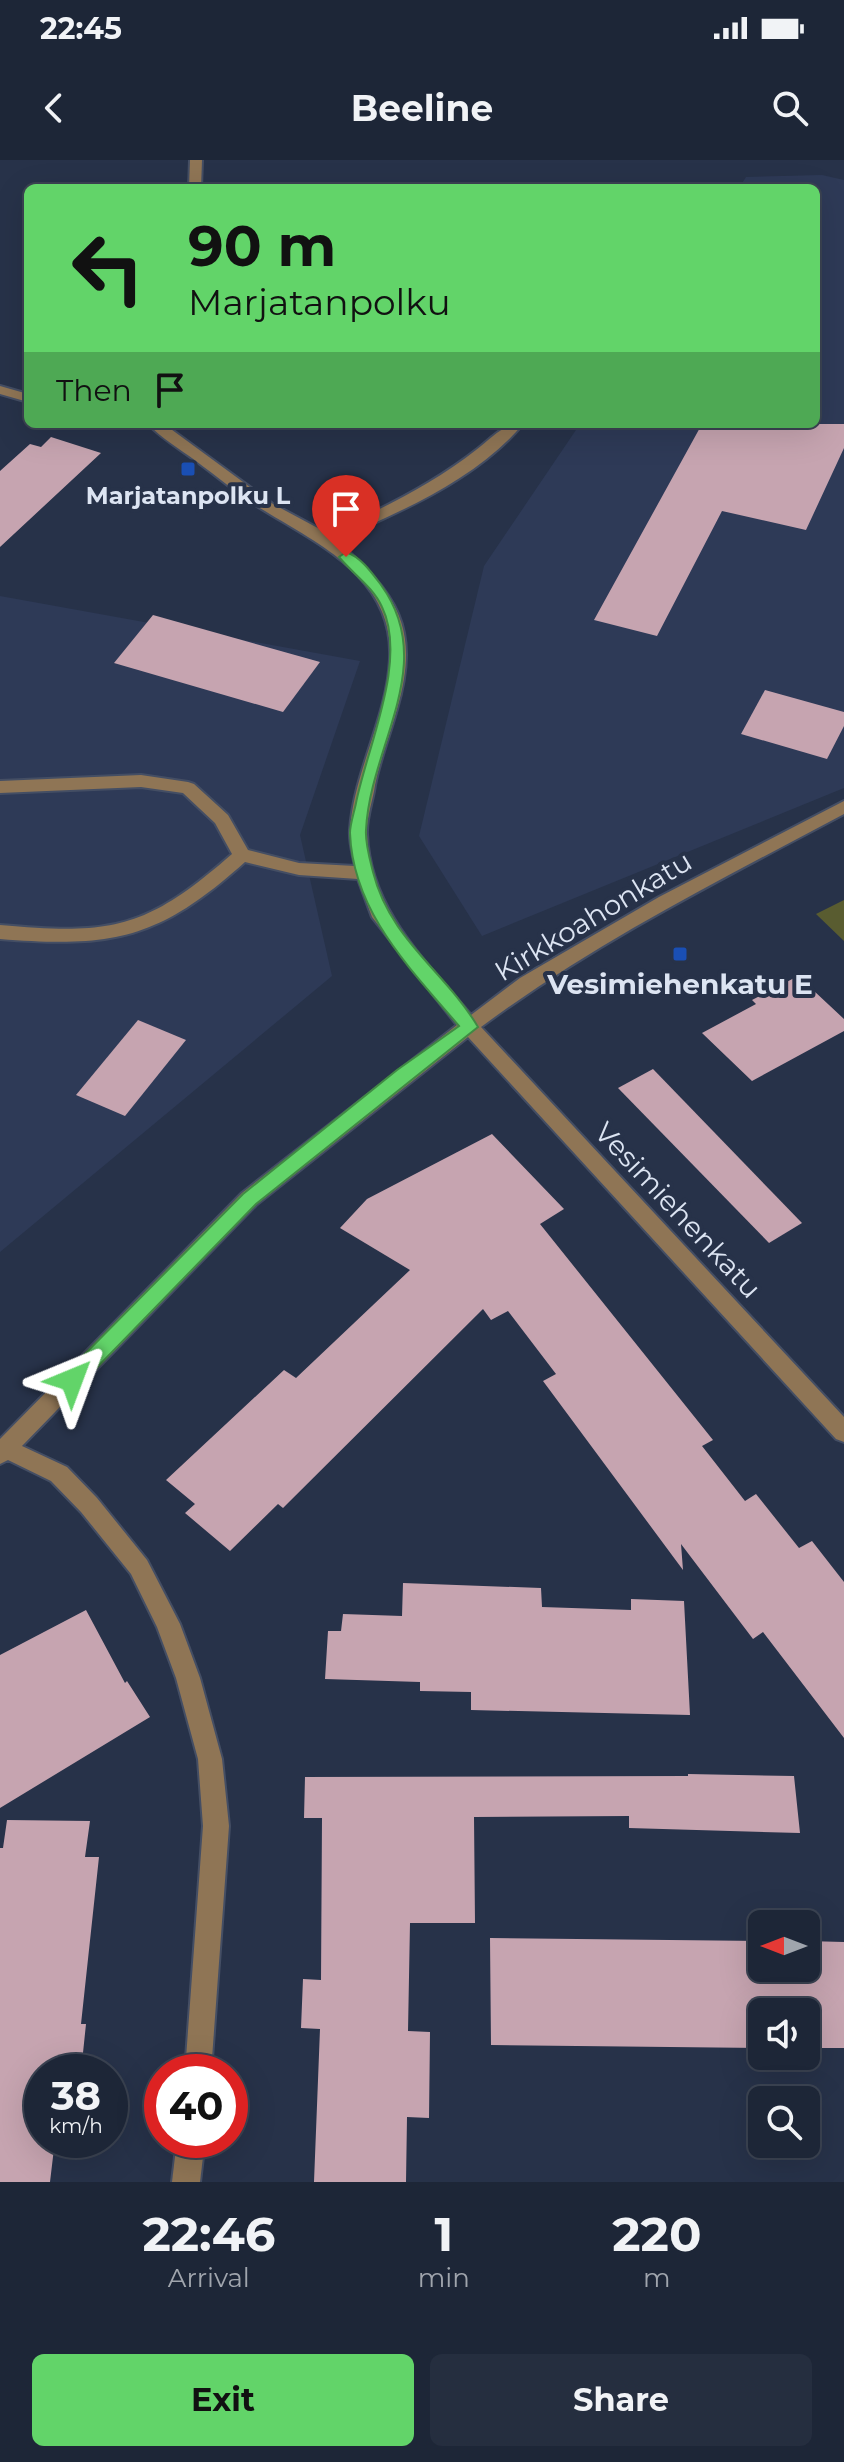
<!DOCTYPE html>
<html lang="en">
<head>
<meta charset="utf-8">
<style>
	:root { --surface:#1d2637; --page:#252e3f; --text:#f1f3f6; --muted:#a0a5ad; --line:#3b4352; --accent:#62d469 }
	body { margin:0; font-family:Montserrat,sans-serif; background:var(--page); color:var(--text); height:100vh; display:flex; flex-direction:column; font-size:30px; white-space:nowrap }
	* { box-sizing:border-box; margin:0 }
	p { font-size:26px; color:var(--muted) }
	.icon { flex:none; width:44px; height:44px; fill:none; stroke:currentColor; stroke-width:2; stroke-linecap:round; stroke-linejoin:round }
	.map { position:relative; height:2022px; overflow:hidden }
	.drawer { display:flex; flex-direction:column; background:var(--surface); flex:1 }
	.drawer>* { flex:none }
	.top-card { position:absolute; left:24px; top:24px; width:796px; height:244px; border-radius:12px; box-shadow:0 8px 32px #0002,0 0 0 2px var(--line); background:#62d469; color:#111; overflow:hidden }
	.needle { width:52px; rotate:270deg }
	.fabs { position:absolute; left:748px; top:1750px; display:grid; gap:16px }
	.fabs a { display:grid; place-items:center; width:72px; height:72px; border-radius:12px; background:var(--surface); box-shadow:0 8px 32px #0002,0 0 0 2px var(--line); font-size:40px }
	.speed { position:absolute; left:24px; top:1894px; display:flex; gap:16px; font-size:40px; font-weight:700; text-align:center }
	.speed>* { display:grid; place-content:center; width:104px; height:104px; border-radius:50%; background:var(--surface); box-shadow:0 8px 32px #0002,0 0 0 2px var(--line); line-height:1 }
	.speed small { font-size:20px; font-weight:400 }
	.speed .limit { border:12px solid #d22; background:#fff; color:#111 }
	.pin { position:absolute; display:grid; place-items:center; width:68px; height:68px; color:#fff; margin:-82px -34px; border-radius:50% 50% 50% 0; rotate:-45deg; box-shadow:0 0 8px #0007 }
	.pin .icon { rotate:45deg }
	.me { position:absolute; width:88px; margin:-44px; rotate:44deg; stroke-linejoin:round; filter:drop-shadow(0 0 6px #0008) }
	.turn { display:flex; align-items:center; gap:28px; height:168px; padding:0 32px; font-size:36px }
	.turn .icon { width:104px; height:104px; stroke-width:2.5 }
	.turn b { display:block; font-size:56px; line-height:68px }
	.then { display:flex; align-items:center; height:76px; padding:0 32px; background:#0003; gap:16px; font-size:30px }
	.eta { display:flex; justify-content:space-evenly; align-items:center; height:136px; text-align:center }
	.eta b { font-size:48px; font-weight:700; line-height:56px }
	.button { display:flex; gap:16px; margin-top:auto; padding:16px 32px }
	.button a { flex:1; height:92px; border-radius:12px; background:var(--accent); color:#111; font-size:32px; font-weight:700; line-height:92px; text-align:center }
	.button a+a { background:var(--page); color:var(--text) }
	.status { display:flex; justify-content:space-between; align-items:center; height:56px; padding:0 40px; background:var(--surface); direction:ltr }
	.status svg { height:22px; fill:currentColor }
	header { display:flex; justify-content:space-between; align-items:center; height:104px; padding:0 32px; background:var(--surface); font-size:36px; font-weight:700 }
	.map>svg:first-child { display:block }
	.built { fill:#2e3a57 }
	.forest { fill:#595c30 }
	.building { fill:#c6a4b0 }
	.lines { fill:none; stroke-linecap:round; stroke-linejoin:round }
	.minor-casing { stroke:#444e64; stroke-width:4 }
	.minor { fill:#8f7555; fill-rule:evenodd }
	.route { fill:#62d469; stroke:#408a44; stroke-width:2 }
	.transit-dot { fill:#1a4fb4; stroke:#273249; stroke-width:3 }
	.labels { text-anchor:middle; stroke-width:8; stroke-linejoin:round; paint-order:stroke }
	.far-poi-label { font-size:24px; font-weight:bold; fill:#dce4f2; stroke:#273249 }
	.street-label { font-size:28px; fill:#dce4f2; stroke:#273249 }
	.poi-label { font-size:28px; font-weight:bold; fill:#dce4f2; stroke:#273249 }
</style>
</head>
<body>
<div class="status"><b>22:45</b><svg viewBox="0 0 49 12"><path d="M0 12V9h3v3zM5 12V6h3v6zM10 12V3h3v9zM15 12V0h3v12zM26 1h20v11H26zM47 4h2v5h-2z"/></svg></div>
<header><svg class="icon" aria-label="back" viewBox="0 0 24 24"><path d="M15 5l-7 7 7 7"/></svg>Beeline<svg class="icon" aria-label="search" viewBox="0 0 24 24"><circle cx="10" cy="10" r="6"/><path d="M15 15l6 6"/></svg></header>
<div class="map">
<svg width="844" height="2022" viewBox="0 0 844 2022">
	<rect width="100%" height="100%" fill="#273249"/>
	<!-- built -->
	<g class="built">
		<polygon points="822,15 844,20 844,628 482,776 419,676 484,406 580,264 816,264 816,28 739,28 746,17"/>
		<polygon points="0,436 360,501 300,675 332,816 0,1092"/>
	</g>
	<!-- forest -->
	<polygon class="forest" points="844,740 844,781 816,754"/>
	<!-- building -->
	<g class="building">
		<polygon points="702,264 844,264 844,288 806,370 722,351 657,476 594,460"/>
		<polygon points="51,277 101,293 0,387 0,311 30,284 41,287"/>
		<polygon points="153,455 320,502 283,552 114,503"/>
		<polygon points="765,530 844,552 844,566 827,599 741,574"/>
		<polygon points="798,816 844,859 844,871 752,921 702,873 756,844 752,840"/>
		<polygon points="138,860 186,880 125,956 76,935"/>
		<polygon points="653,909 802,1063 769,1083 618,928"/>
		<polygon points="492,974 564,1049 540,1064 713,1280 702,1286 745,1341 756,1334 799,1388 812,1381 844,1422 844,1578 763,1472 753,1479 681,1384 683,1410 543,1221 556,1214 508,1151 491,1160 483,1149 283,1348 278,1344 230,1391 185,1353 195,1344 166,1320 284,1210 296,1218 410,1110 340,1068 367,1039"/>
		<polygon points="403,1423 541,1428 542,1447 631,1450 631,1439 684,1441 690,1555 471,1550 471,1532 420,1531 420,1522 325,1519 328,1471 341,1471 343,1454 402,1456"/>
		<polygon points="86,1450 125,1523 127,1521 150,1557 0,1648 0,1495"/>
		<polygon points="688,1614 794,1616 800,1673 629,1668 629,1656 474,1657 475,1763 410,1763 408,1871 430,1872 429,1958 407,1957 406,2022 314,2022 320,1869 301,1868 303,1819 321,1820 322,1658 304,1658 305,1617 688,1616"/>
		<polygon points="7,1660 90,1661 85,1697 99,1697 81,1864 86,1864 81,1912 42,1912 42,1980 55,1980 50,2022 0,2022 0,1688 3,1688"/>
		<polygon points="490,1778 762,1781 762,1808 806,1808 806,1781 844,1782 844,1888 806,1888 806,1852 762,1852 762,1888 491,1885"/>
	</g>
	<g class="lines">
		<defs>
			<g id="minor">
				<polygon points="190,0 202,0 201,28 189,28"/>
				<polygon points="0,226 28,234 28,242 0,234"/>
				<path d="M148,264H164L273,344L327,373C379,351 431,325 476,290C492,278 502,264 523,264C477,319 400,352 336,380C396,434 421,466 397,549C390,575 380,599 375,625C373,641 366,658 367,674C370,750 425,800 471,855L520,818L659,737L844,641V654C720,720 594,783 481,867L844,1257V1282L836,1279L468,877L256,1045L22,1286L67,1307L97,1338L147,1400L180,1464L200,1518L222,1599L229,1666L211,1912H185L203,1666L198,1599L176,1518L157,1467L131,1414L81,1352L51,1321L8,1300L0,1304V1279L242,1033L457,865L372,757L358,719L299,715L245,702C159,779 114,788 0,779V765C113,775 146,769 232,694L215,663L183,633L141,627L0,633V621L141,615L188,622L194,624L228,655L248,690L299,703L355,706C353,695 349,682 350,670C354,611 387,558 390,499C394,419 322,386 265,351C241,337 219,318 196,301C180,289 161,278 148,264Z"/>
				<polygon points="177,1980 205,1980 200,2022 172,2022"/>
			</g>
		</defs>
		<!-- minor casing -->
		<use href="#minor" class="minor-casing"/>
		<!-- minor -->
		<use href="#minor" class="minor"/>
	</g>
	<!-- route -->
	<path class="route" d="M346,392C361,397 372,413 381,425C439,505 370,585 366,670C365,683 370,700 373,712C390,780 445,811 478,867L256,1044L79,1226L72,1229L65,1226L62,1220L65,1214L243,1034L397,910L459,866C411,809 353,753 350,673C350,664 354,653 356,643C367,587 408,501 382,447C373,427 353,414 339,397Z"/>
	<!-- markers -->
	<g class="transit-dot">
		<rect x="180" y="301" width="16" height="16" rx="4"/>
		<rect x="672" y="786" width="16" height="16" rx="4"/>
	</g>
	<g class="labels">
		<!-- far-poi labels -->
		<g class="far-poi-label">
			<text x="188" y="344">Marjatanpolku L</text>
		</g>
		<!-- street labels -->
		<g class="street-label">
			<text transform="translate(593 756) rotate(-31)" y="10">Kirkkoahonkatu</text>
			<text transform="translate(678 1050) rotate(47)" y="10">Vesimiehenkatu</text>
		</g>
		<!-- poi labels -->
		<g class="poi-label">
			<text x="680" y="834">Vesimiehenkatu E</text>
		</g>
	</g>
</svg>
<div class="fabs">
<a><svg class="needle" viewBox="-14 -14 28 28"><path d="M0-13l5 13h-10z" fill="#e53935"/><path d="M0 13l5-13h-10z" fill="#a0a5ad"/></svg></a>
<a><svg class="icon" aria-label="sound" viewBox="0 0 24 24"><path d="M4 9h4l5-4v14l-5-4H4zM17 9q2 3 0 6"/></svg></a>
<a><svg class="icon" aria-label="search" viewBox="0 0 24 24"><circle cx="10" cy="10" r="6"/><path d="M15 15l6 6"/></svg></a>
</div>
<div class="speed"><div>38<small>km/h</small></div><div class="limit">40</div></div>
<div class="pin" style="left:346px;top:397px;background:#d93025"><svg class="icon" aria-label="arrive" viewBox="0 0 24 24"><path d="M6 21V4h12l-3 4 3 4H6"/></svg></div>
<svg class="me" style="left:72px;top:1220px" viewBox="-20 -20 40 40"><path d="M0-17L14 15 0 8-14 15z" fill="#62d469" stroke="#fff" stroke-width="4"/></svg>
<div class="top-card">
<div class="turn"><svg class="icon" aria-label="left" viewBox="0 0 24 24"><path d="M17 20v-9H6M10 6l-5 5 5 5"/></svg><div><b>90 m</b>Marjatanpolku</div></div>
<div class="then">Then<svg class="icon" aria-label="arrive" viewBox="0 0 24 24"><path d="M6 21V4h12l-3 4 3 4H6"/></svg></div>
</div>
</div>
<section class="drawer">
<div class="eta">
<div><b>22:46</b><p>Arrival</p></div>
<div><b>1</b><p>min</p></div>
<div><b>220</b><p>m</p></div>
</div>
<div class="button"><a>Exit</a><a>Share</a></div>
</section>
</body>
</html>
